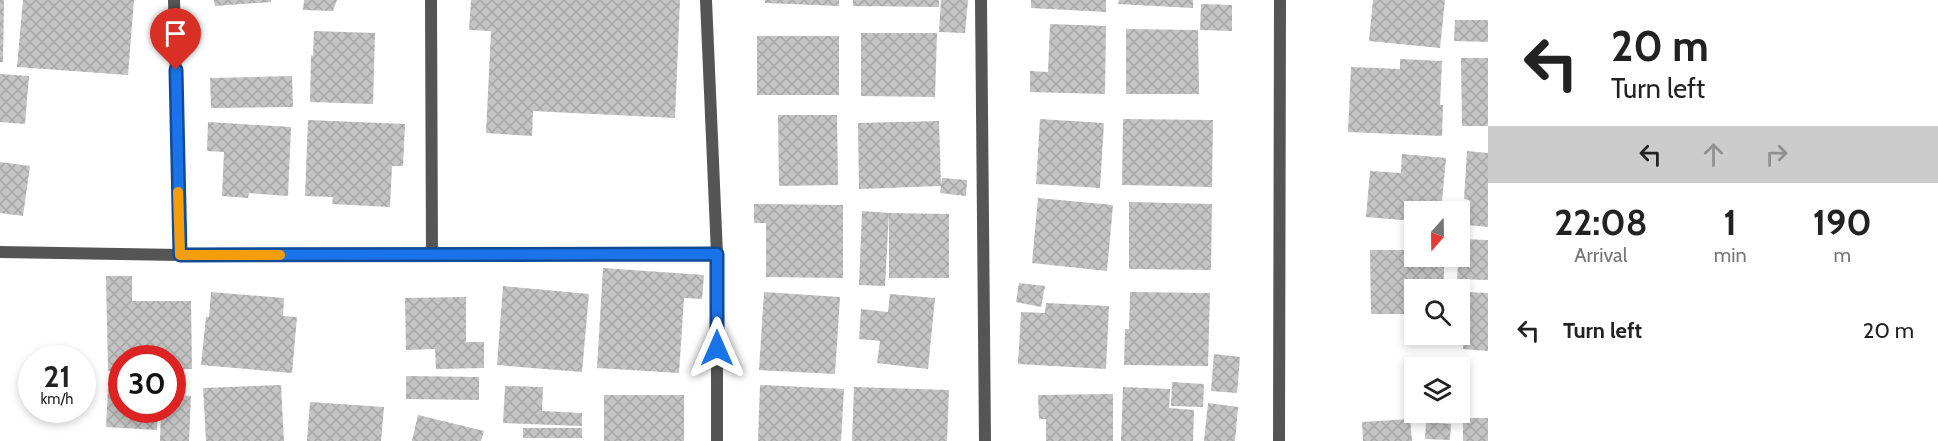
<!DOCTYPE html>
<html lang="en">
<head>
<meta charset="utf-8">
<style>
	:root { --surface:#fff; --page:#f2f2f2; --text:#222; --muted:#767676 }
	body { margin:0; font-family:Cabin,sans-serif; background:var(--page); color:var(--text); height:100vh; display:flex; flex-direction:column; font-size:22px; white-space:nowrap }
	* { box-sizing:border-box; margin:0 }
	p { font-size:20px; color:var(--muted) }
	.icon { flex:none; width:33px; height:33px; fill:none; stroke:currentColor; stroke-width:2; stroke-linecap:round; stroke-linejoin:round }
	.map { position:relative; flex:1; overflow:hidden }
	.details { display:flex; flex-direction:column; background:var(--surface); width:450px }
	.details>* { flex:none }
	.top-card { background:#fff; color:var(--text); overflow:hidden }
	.needle { width:39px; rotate:200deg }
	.fabs { position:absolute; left:1404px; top:201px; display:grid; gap:12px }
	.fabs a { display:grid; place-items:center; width:66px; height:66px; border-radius:0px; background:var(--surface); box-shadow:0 3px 9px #0003; font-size:30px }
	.speed { position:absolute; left:18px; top:345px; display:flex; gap:12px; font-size:30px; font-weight:700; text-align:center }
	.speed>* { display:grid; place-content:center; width:78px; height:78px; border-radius:50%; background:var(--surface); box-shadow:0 3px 9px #0003; line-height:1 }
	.speed small { font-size:15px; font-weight:400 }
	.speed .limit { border:9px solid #d22; background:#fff; color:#111 }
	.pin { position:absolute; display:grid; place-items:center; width:51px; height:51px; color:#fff; margin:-62px -26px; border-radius:50% 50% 50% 0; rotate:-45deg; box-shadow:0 0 6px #0007 }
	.pin .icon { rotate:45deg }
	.me { position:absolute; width:66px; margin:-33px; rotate:0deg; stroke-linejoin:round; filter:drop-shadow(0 0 4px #0008) }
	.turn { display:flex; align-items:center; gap:21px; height:126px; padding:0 24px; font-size:27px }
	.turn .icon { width:78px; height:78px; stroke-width:2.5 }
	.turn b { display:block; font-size:42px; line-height:51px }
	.lanes { display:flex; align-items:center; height:57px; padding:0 24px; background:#0003; justify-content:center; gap:30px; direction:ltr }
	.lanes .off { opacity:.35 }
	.eta { display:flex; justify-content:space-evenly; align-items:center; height:102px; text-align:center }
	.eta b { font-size:36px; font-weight:700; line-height:42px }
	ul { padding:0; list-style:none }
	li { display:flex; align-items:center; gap:18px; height:90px; padding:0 24px }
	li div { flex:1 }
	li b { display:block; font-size:22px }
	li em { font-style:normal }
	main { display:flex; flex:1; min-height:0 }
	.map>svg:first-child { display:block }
	.building { fill:url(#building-cross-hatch) }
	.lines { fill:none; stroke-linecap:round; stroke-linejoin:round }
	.minor { stroke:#555; stroke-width:12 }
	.tertiary { stroke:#555; stroke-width:12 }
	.route-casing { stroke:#114b97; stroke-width:15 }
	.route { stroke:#1a73e8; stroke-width:10 }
	.slow { stroke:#f59e0b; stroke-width:10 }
</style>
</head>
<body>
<main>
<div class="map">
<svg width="1488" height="441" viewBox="0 0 1488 441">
	<defs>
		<pattern id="building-cross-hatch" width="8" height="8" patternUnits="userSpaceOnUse" patternTransform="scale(1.5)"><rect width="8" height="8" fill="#c4c4c4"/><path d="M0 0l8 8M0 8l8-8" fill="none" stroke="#a7a7a7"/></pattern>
	</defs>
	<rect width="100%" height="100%" fill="#fff"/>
	<!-- building -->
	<g class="building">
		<polygon points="0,0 4,0 3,62 0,62"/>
		<polygon points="23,0 134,0 128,75 17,67"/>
		<polygon points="214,0 271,0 271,2 215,6"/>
		<polygon points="304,0 337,0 333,11 303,10"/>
		<polygon points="471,0 680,0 675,118 533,111 532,136 486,133 491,31 469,30"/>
		<polygon points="765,0 839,0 839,6 765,3"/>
		<polygon points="853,0 939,0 939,7 853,6"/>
		<polygon points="941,0 968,0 965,33 939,32"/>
		<polygon points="1031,0 1106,0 1106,12 1031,8"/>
		<polygon points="1119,0 1193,0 1193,8 1118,4"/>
		<polygon points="1373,0 1445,0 1440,48 1369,41"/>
		<polygon points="1201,4 1232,5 1232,31 1200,30"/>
		<polygon points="1455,20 1488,20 1488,42 1454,41"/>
		<polygon points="1050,24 1106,26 1105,94 1030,92 1030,71 1048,72"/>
		<polygon points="1126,29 1198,30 1199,94 1126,94"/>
		<polygon points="314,31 375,33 373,104 310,102 311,55 313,56"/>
		<polygon points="861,33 937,33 935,97 861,96"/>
		<rect x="757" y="36" width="82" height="59"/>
		<polygon points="1461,58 1488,58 1488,126 1462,126"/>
		<polygon points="1400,59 1442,61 1440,105 1443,105 1442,136 1348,132 1351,67 1400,69"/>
		<polygon points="0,74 29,76 25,124 0,122"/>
		<polygon points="292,76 293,107 211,108 210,78"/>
		<polygon points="778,115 837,115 838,185 779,186"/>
		<polygon points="1040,119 1104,123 1100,188 1036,184"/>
		<polygon points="1123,119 1213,120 1212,187 1122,185"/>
		<polygon points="308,120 405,124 403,166 392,166 390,207 332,204 333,197 305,196"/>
		<polygon points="939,121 941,186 859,189 858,123"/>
		<polygon points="208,122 291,127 288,196 249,193 248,198 222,196 224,152 207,151"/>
		<polygon points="1467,151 1488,153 1488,227 1467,225 1469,200 1464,199"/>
		<polygon points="1402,154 1446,158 1441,212 1414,212 1414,221 1366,217 1370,171 1401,173"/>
		<polygon points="0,162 30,166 23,216 0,213"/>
		<polygon points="942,178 967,180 966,196 940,193"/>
		<polygon points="1038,198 1113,205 1107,271 1032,263"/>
		<polygon points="1129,202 1212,204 1211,270 1129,269"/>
		<polygon points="754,204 843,205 843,278 766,277 766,223 754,223"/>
		<polygon points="862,211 889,213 885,286 859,285"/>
		<polygon points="889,213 949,214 949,278 889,278"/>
		<polygon points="1460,239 1488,240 1488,280 1457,279"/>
		<polygon points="1370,250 1414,250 1414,256 1444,256 1444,290 1414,290 1414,314 1371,314"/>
		<polygon points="603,268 704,275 702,299 684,298 679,373 597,368"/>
		<polygon points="106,276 132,276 132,301 191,301 192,369 172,370 172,358 122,358 122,370 108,371"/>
		<polygon points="1019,283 1045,286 1041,307 1016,302"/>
		<polygon points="503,286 589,294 582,372 497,365"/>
		<polygon points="211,292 284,298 283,316 297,317 292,373 201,365 206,317 209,317"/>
		<polygon points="764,292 840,297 835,374 759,370"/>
		<polygon points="1130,292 1210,293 1208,366 1124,365 1125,329 1129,329"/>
		<polygon points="1466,292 1488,293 1488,351 1463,349"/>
		<polygon points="890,294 935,298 928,369 877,363 880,341 859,339 861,309 888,312"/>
		<polygon points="466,297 466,342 484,342 484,368 436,369 435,349 406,350 405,298"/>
		<polygon points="1046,303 1109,306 1106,369 1018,364 1021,312 1045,313"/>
		<polygon points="1214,354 1240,357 1237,393 1211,391"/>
		<polygon points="406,376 479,377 479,400 406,399"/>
		<polygon points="1172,382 1204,384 1203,407 1171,406"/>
		<polygon points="281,385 284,441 206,441 203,388"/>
		<polygon points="760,385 844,389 841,441 758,441"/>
		<polygon points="505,386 543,387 542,411 582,413 582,426 503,423"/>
		<polygon points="854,387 949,390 947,441 852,441"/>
		<polygon points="1123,387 1170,389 1169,408 1194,410 1193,441 1121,441"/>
		<polygon points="108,388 122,389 122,410 158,410 157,430 106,427"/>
		<polygon points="172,394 191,396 189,441 160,441 161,410 172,410"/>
		<polygon points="1113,394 1113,441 1046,441 1046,419 1039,419 1038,395"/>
		<rect x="604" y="395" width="80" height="46"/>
		<polygon points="310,402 384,407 381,441 307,441"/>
		<polygon points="1208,403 1238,407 1235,441 1204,441"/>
		<polygon points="418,415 484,431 481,441 412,441"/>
		<rect x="1463" y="418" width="25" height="23"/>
		<polygon points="1410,419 1412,441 1363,441 1362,422"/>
		<polygon points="1426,422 1451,424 1450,440 1425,439"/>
		<rect x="523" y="428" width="59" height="10"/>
	</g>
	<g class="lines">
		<!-- minor -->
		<g class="minor">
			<polyline points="174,0 180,255"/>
			<polyline points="431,0 432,256"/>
			<polyline points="706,0 717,254 717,441"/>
			<polyline points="981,0 985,441"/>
			<polyline points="0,252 180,255 717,254"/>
		</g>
		<!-- tertiary -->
		<polyline class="tertiary" points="1279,441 1280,0"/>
	</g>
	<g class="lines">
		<defs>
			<polyline id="route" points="176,70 180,255 717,254 717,348"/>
		</defs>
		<!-- route casing -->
		<use href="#route" class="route-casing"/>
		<!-- route -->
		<use href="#route" class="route"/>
		<!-- slow -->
		<polyline class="slow" points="178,192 180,255 280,255"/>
	</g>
</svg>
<div class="fabs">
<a><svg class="needle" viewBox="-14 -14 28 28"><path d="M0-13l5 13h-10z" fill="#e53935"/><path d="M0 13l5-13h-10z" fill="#767676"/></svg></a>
<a><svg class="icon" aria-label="search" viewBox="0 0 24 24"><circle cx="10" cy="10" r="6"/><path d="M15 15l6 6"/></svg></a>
<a><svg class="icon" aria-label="layers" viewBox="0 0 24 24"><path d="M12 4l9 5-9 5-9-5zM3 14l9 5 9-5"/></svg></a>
</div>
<div class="speed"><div>21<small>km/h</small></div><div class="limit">30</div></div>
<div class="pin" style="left:176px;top:70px;background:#d93025"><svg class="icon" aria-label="arrive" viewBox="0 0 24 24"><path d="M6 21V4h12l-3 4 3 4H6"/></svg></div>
<svg class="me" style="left:717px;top:348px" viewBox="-20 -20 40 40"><path d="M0-17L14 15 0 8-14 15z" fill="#1a73e8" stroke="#fff" stroke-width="4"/></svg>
</div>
<section class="details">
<div class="top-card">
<div class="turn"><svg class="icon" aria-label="left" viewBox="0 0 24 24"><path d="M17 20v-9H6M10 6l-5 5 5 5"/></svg><div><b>20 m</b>Turn left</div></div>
<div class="lanes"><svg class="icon" aria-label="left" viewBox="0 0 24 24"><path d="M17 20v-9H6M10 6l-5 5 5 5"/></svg><svg class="icon off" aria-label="ahead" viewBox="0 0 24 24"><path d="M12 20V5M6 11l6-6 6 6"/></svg><svg class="icon off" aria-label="right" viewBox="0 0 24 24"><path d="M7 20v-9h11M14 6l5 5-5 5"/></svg></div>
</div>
<div class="eta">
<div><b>22:08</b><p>Arrival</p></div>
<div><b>1</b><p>min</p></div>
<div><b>190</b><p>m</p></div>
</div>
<ul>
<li><svg class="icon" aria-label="left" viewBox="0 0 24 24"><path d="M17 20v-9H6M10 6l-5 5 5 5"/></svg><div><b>Turn left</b></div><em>20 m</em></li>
</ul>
</section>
</main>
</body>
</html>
